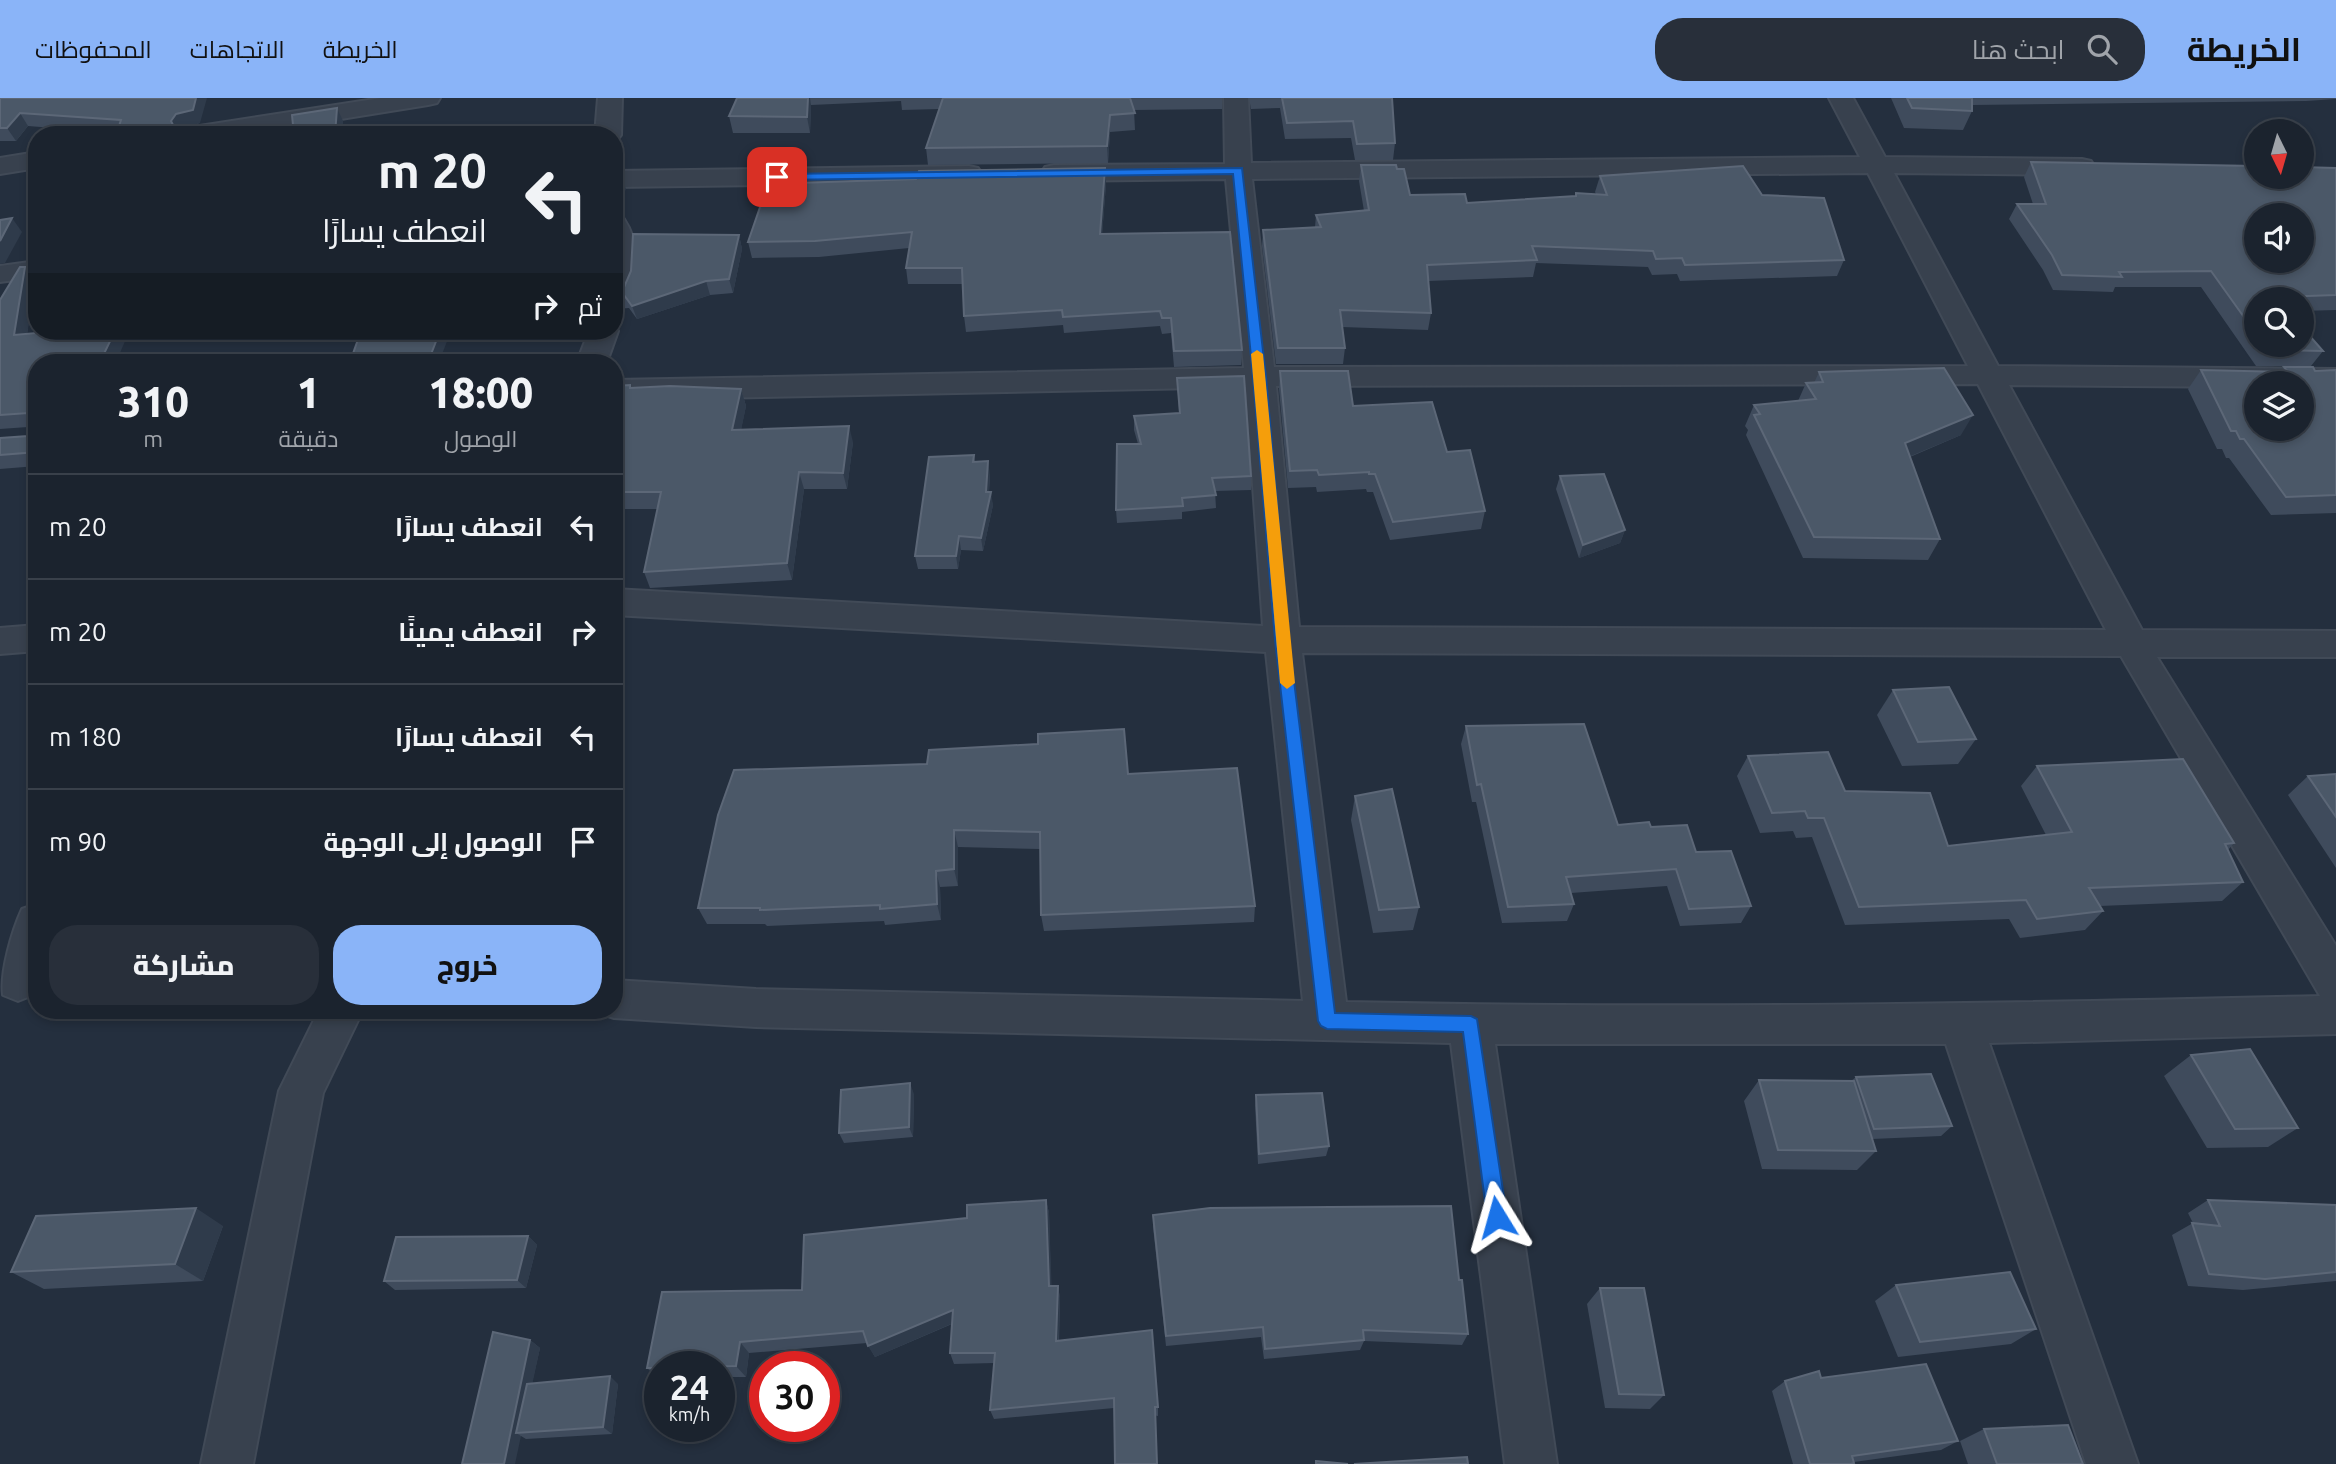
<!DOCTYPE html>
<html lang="ar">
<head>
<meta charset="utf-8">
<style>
	:root { --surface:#1b232e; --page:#282f3a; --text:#f1f3f6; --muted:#a0a4aa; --line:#39404a; --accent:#8ab4f8 }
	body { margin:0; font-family:Ubuntu,Cairo,sans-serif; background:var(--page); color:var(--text); direction:rtl; height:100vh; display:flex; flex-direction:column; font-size:26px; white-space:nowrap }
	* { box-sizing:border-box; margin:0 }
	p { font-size:23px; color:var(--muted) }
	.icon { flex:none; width:38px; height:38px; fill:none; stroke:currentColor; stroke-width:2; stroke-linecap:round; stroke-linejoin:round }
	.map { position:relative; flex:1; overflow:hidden; direction:ltr }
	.panel { position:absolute; left:28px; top:256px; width:595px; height:665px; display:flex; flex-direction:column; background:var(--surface); border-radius:28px; box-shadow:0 4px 10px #0003,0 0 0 2px var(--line); direction:rtl }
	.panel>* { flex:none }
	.top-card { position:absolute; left:28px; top:28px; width:595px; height:214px; border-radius:28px; box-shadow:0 4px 10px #0003,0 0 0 2px var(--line); direction:rtl; background:#1b232e; color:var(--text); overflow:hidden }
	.needle { width:46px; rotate:175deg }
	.fabs { position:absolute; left:2244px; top:21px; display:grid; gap:14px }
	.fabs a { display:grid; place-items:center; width:70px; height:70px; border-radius:50%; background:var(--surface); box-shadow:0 4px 10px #0003,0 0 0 2px var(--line); font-size:35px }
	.speed { position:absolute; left:644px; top:1253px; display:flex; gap:14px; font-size:35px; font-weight:700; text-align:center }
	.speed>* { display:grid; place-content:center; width:91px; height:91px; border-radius:50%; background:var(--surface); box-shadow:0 4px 10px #0003,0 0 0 2px var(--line); line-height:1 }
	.speed small { font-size:18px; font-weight:400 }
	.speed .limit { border:10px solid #d22; background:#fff; color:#111 }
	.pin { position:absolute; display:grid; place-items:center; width:60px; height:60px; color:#fff; margin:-30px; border-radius:14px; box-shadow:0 4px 10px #0006 }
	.me { position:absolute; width:77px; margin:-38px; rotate:352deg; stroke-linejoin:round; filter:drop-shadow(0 0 5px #0008) }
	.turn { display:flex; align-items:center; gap:24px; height:147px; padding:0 21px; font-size:32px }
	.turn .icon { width:91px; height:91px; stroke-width:2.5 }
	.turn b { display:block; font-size:49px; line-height:60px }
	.then { display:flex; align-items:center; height:66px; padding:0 21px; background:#0003; gap:14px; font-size:26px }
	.eta { display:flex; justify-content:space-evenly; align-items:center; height:119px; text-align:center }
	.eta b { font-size:42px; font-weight:800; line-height:49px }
	.action { display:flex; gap:14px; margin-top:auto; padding:14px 21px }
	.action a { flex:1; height:80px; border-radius:28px; background:var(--accent); color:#111; font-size:28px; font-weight:800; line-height:80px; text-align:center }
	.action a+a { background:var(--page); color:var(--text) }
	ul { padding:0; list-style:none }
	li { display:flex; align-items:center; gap:21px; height:105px; padding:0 21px; border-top:2px solid var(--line) }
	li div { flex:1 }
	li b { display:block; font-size:26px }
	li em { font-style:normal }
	header { display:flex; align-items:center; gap:42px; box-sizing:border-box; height:98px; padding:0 35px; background:var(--accent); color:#111 }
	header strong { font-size:33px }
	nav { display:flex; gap:38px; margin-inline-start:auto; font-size:24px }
	.search { width:490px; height:63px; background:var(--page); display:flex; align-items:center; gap:18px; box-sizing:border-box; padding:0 24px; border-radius:28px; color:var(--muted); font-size:26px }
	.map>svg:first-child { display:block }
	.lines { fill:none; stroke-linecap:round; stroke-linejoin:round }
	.street-casing { stroke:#414a57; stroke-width:4 }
	.street { fill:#38414e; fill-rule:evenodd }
	.wall { fill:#3f4b5c }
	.shaded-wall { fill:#2f3b4b }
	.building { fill:#4b5868; stroke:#5c6777; stroke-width:2; fill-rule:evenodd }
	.route { fill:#1a73e8; stroke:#114b97; stroke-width:2 }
	.slow { fill:#f59e0b }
</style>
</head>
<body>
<header>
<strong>الخريطة</strong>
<div class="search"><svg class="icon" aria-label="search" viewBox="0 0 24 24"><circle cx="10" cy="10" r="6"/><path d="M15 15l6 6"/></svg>ابحث هنا</div>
<nav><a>الخريطة</a><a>الاتجاهات</a><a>المحفوظات</a></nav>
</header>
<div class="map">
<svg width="2336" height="1366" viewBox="0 0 2336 1366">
	<rect width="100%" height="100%" fill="#242f3e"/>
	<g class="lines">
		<defs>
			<g id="street">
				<polygon points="381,0 440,0 437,5 428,7 242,37 181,37 184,32 193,29"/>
				<polygon points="598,0 622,0 621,37 617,42 614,43 614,37 595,37"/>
				<path d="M1224,0H1248L1251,65L1860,59L1829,0H1853L1885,59L2082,61L2091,63L2095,69L2091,75L2082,77L1894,75L1998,268L2336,271V289H2301V285H2256V289L2009,287L2142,532L2336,533V559H2157L2336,848V936L1989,945L2138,1366H2086L1946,946H1495L1557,1366H1505L1451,945L756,929L614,920L599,915L598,912H614V882L756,891L1303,903L1266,554L614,517V491L1263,528L1246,289L614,302V282L1244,270L1226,81L1054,83L1045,81L1041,75L1045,69L1054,67L1225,66ZM1868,75L1968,268L1274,269L1252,81ZM1978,286L2106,532L1299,529L1276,288ZM1302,555L2121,558L2320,898C1996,906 1671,911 1346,904Z"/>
				<polygon points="37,54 37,70 0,76 0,60"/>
				<polygon points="969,68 978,70 982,76 978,82 969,84 614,89 614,73"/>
				<path d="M614,119L624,121C640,145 641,182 624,206L614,209Z"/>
				<polygon points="37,163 37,179 0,184 0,168"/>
				<polygon points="614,228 618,233 607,264 577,264 589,233 614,233"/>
				<polygon points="37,527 37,553 0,556 0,530"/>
				<path d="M37,806V889L33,897L18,903L3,897C0,874 12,833 22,811Z"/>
				<polygon points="319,912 363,912 323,995 253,1366 201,1366 279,993"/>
			</g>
		</defs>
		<!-- street casing -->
		<use href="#street" class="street-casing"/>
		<!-- street -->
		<use href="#street" class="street"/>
	</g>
	<!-- wall -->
	<g class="wall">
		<polygon points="0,0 200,25 190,28 195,37 116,37 117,35 28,28 16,43 0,43"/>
		<polygon points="737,0 1222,0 1222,11 1134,12 1135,32 1110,34 1108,65 928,67 926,50 939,11 902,12 901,3 811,7 810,35 733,35 729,18"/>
		<polygon points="1249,0 1392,0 1395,45 1393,62 1355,62 1351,40 1285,41 1280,10 1251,11"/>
		<polygon points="1891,0 2336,0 2336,1 2306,3 1972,7 1972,13 1963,32 1904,30"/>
		<polygon points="2031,64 2336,70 2336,212 2301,213 2301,201 2256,201 2256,247 2301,247 2323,253 2311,268 2256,268 2201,189 2115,189 2113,194 2053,192 2043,172 2009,121 2017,106 2033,106 2024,79"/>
		<polygon points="1361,67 1397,71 1410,97 1467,105 1575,98 1576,95 1596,96 1595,94 1600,78 1762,97 1844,162 1837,178 1680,183 1677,176 1652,177 1648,169 1536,165 1533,179 1428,183 1431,215 1428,232 1342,229 1345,250 1343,266 1276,266 1262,148 1263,132 1315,129 1316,117 1364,113 1359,83"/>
		<polygon points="1105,70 1106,86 1102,136 1242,252 1241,267 1174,269 1171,235 1162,236 1160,228 1064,235 1063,227 966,234 964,218 963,186 908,186 906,170 909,150 819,159 752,160 748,144 916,81"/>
		<polygon points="739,137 742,151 733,195 710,197 637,221 629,210 616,211 614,208 614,197"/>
		<polygon points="35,182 27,236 60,233 121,233 126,241 37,264 37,368 0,371 0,340 28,338 28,329 0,331 0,202"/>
		<polygon points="2284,269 2315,273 2336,272 2336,415 2271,417 2229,360 2226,360 2222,351 2217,351 2188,291 2201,272 2281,274"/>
		<polygon points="1280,273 1447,354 1485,413 1481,431 1390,442 1373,394 1367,394 1366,391 1317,394 1316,389 1288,390 1279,291"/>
		<polygon points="1819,274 1961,337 1910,359 1940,441 1928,462 1803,460 1746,337 1748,332 1745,328 1754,307 1798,303 1806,285 1814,285"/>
		<polygon points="1177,280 1251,378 1251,392 1215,393 1216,410 1182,414 1182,421 1117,425 1116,412 1138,346 1134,332 1134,318 1179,315"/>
		<polygon points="614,288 631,290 741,291 746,308 741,331 853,344 847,391 804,391 792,482 650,490 644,474 658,411 614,411"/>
		<polygon points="974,357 975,364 990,377 989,394 993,407 983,453 961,452 958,471 918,471 915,458"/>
		<polygon points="1560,378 1625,432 1620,445 1579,460 1556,391"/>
		<polygon points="1893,592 1976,641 1958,666 1902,668 1877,617"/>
		<polygon points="1466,628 1618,727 1651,729 1696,754 1751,808 1741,825 1680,828 1667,788 1571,795 1574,806 1567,823 1502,825 1476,704 1472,704 1461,646"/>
		<polygon points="1748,658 1845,693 1948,748 2046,737 2021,688 2037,668 2234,745 2228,752 2243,784 2222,803 2100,808 2103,813 2085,832 2020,840 2009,821 1845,827 1812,739 1796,740 1793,733 1760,735 1737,678"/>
		<polygon points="1128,676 1255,808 1254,824 1044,833 1041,817 1040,751 958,749 958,788 940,789 941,822 885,827 884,823 767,828 765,826 707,826 698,810"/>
		<polygon points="2336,676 2336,770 2288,697 2308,678"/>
		<polygon points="1355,698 1419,809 1413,832 1373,835 1351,722"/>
		<polygon points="2191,957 2298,1030 2268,1049 2207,1050 2164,978"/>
		<polygon points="1856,979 1952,1028 1941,1038 1872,1041 1876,1053 1857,1072 1762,1071 1744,1003 1759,982 1851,983"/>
		<polygon points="914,996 913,1039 844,1045 839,1035"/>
		<polygon points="1256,997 1329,1048 1326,1058 1258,1066 1255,1007"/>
		<polygon points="1046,1102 1049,1115 1051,1188 1058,1188 1060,1200 1059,1243 1158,1309 1158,1318 1114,1310 994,1321 990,1312 994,1265 954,1266 950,1255 952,1226 875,1259 867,1245 749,1255 746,1279 719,1279 719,1269 660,1269 660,1280 658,1280 647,1270 802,1192 967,1120"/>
		<polygon points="2208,1102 2336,1107 2336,1183 2243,1192 2188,1188 2172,1137 2193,1125 2188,1115"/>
		<polygon points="1153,1117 1459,1182 1468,1236 1462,1247 1364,1243 1360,1252 1264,1261 1261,1239 1166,1248 1153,1129"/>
		<polygon points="223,1128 203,1183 44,1191 11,1174"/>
		<polygon points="528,1138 537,1147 526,1190 395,1192 384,1183"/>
		<polygon points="1896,1187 2036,1231 2011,1246 1898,1259 1875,1203"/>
		<polygon points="1600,1190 1664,1297 1650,1311 1605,1310 1587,1206"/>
		<polygon points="530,1242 540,1250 532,1285 618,1286 612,1336 526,1341 521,1338 462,1366"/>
		<polygon points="1821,1280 1958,1343 1941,1352 1854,1364 1854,1365 1853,1366 1793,1366 1772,1293 1785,1283"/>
		<polygon points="1984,1331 2083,1366 1968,1366 1960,1343"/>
	</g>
	<!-- shaded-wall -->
	<g class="shaded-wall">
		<polygon points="196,0 207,0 200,25 190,28 195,37 179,36 171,23 176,16"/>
		<polygon points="808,0 810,0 811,7 810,35 807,19"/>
		<polygon points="337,10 343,23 343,37 335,37"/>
		<polygon points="20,15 28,28 16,43 7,30"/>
		<polygon points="1110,17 1110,34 1108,65 1107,48"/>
		<polygon points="414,31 416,37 410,37"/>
		<polygon points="619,46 623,59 618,70 614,71 614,55"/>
		<polygon points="1105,70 1106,86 1101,152 1100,136"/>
		<polygon points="621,78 626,91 614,115 614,93"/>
		<polygon points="12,120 22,134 5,165 0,166 0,143"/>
		<polygon points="739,137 742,151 733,195 729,181"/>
		<polygon points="25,169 35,182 25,251 14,237"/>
		<polygon points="706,183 710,197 637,221 632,208"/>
		<polygon points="115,233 121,233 126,241 116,264 100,264"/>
		<polygon points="440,233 451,233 439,264 428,264"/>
		<polygon points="223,258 227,264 220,264"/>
		<polygon points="741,291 746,308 738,348 732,332"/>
		<polygon points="1973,317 1961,337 1894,365 1905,345"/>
		<polygon points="849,328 853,344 847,391 843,375"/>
		<polygon points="988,363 990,377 988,407 986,394"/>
		<polygon points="799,374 804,391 792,482 787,465"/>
		<polygon points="991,394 993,407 983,453 981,440"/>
		<polygon points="1625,432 1620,445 1579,460 1583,447"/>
		<polygon points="959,438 961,452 958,471 956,458"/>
		<polygon points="954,732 958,749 958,788 954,771"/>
		<polygon points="936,773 940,789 941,822 937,806"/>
		<polygon points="910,985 914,996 913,1039 909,1029"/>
		<polygon points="1046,1102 1049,1115 1052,1200 1049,1188"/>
		<polygon points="196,1110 223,1128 203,1183 175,1166"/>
		<polygon points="528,1138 537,1147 526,1190 517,1182"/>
		<polygon points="1058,1188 1060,1200 1058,1254 1056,1243"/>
		<polygon points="953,1212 958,1223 875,1259 868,1248"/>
		<polygon points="530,1242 540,1250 522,1334 516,1335 521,1338 515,1366 504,1366"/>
		<polygon points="740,1244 749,1255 746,1279 736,1268"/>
		<polygon points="610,1278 618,1286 612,1336 603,1329"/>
	</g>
	<!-- building -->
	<g class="building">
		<polygon points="0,0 196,0 193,12 176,16 171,23 173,27 189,27 187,37 116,37 121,22 20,15 7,30 0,30"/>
		<polygon points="737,0 808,0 807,19 729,18"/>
		<polygon points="943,0 1130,0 1135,15 1110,17 1107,48 926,50"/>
		<polygon points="1282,0 1392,0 1395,45 1357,46 1353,23 1287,25"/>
		<polygon points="1907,0 1972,0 1972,13 1912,10"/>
		<polygon points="337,10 335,37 294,37 292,17"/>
		<polygon points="414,31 410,37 354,37"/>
		<polygon points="614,46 619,46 614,55"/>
		<path d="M2031,64L2256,68V79H2301V69L2336,70V197L2277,199L2278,201H2256V236L2211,173L2119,174L2122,179L2062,177L2052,157L2017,106H2046ZM2256,117H2301V163H2256Z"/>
		<polygon points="1361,67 1396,67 1397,71 1404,71 1410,97 1465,96 1467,105 1576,98 1576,95 1607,97 1600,78 1743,68 1762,97 1824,100 1844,162 1685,167 1682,160 1656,161 1653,153 1532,148 1537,162 1427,167 1431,215 1340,212 1345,250 1278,250 1263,132 1321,129 1316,117 1369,112"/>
		<polygon points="1105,70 1100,136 1230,134 1242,252 1174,253 1171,220 1162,220 1160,213 1063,219 1062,212 964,218 962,170 906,170 912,134 815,143 748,144 768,86 916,81 919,73"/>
		<polygon points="614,78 621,78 614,93"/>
		<polygon points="12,120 0,143 0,122"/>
		<polygon points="633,136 739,137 729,181 706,183 632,208 624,197 614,198 614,197 622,194 631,173"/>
		<polygon points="20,169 25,169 14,237 60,233 115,233 100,264 37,264 37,354 0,357 0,340 28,338 28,315 0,317 0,202"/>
		<polygon points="2301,228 2323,253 2268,252 2263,247 2301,247"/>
		<polygon points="361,233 440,233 428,264 350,264"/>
		<polygon points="223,258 220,264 131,264"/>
		<path d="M2284,269H2313L2315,273L2336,272V397L2286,399L2244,341H2240L2236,333H2231L2201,272L2288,274ZM2256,285H2301V331H2256Z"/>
		<polygon points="1944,270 1973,317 1905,345 1940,441 1814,439 1754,317 1760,316 1754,307 1816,301 1806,285 1823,284 1819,274"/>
		<polygon points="1280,273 1348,273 1353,308 1432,304 1447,354 1470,352 1485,413 1393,424 1375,376 1369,376 1369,374 1319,377 1317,372 1290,373"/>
		<polygon points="1244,278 1251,378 1212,380 1216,397 1182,400 1183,408 1116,412 1117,346 1141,346 1134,318 1180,315 1177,280"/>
		<polygon points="630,287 630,290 670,288 741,291 732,332 849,328 843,375 799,374 787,465 644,474 661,394 614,394 614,288"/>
		<polygon points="974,357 973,364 988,363 986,394 991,394 981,440 959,438 956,458 915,458 929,359"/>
		<polygon points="1604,376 1625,432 1583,447 1560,378"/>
		<polygon points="1949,589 1976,641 1918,644 1893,592"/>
		<polygon points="1584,626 1618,727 1649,724 1651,729 1687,727 1696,754 1731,753 1751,808 1689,811 1676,771 1566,779 1574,806 1508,809 1481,686 1477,687 1466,628"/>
		<polygon points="1124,631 1128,676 1237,670 1255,808 1041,817 1040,734 954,732 954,771 936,773 937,806 880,811 880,807 760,812 760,810 698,810 718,717 734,672 927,666 929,652 1038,646 1038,636"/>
		<polygon points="1828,654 1845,693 1930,695 1948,748 2072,734 2037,668 2183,661 2234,745 2225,746 2243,784 2089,790 2103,813 2037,821 2026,802 1859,809 1824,720 1808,720 1805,713 1772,715 1748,658"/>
		<polygon points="2336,676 2336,719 2308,678"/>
		<polygon points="1392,691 1419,809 1379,812 1355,698"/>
		<polygon points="2250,951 2298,1030 2235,1031 2191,957"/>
		<polygon points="1931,976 1952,1028 1874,1031 1856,979"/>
		<polygon points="1759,982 1854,983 1876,1053 1778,1052"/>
		<polygon points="910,985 909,1029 839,1035 841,992"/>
		<polygon points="1322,995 1329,1048 1259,1056 1256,997"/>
		<polygon points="1046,1102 1049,1188 1058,1188 1056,1243 1152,1232 1158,1309 1155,1309 1157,1366 1115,1366 1114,1300 990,1312 995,1255 950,1255 953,1212 868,1248 863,1233 740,1244 736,1268 660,1269 660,1270 647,1270 662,1194 802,1192 804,1137 967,1120 967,1107"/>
		<polygon points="2208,1102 2336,1107 2336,1174 2265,1181 2209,1176 2192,1125 2220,1128"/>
		<polygon points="1451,1108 1459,1182 1462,1182 1468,1236 1363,1232 1364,1242 1265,1251 1263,1229 1166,1238 1153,1117 1210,1110"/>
		<polygon points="196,1110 175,1166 11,1174 36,1118"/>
		<polygon points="528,1138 517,1182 384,1183 396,1139"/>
		<polygon points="2010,1174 2036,1231 1920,1244 1896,1187"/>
		<polygon points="1600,1190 1644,1190 1664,1297 1619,1296"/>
		<polygon points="493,1234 530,1242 504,1366 462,1366"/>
		<polygon points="1926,1266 1958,1343 1852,1358 1854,1365 1851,1366 1810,1366 1785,1283 1819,1273 1821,1280"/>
		<polygon points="610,1278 603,1329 516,1335 527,1286"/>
		<polygon points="2068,1327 2083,1366 1997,1366 1984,1331"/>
		<polygon points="1467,1359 1468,1366 1354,1366"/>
		<polygon points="1316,1363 1348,1366 1316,1366"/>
	</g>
	<!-- route -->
	<polygon class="route" points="1242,70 1266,279 1289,542 1335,915 1471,918 1477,921 1507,1119 1504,1125 1497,1128 1490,1125 1487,1119 1463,934 1327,931 1321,928 1318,923 1275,542 1253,279 1233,76 777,82 772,79 777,76"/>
	<!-- slow -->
	<polygon class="slow" points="1257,252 1263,256 1295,585 1287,591 1280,585 1251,256"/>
</svg>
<div class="fabs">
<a><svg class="needle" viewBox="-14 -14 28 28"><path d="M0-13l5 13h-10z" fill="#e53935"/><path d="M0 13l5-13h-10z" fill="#a0a4aa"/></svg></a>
<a><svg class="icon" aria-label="sound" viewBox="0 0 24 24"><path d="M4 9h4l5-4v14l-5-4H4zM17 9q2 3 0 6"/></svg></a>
<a><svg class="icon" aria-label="search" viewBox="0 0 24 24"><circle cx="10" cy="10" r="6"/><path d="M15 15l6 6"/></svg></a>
<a><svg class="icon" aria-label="layers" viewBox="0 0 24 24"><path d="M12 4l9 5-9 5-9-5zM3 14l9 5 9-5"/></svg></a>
</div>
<div class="speed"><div>24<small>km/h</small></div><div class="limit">30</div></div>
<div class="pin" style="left:777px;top:79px;background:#d93025"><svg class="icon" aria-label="arrive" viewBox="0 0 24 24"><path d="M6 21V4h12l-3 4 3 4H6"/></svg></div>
<svg class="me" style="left:1497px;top:1119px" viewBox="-20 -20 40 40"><path d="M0-17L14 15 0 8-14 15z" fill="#1a73e8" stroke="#fff" stroke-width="4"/></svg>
<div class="top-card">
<div class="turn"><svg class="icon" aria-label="left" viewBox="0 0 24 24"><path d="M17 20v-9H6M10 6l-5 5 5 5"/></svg><div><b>20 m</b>انعطف يسارًا</div></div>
<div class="then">ثم<svg class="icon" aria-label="right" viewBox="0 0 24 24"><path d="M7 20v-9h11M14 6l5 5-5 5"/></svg></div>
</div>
<section class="panel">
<div class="eta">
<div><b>18:00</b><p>الوصول</p></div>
<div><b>1</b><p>دقيقة</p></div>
<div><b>310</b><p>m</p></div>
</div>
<ul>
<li><svg class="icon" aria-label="left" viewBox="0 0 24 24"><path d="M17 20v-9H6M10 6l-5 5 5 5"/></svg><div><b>انعطف يسارًا</b></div><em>20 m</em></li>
<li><svg class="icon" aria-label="right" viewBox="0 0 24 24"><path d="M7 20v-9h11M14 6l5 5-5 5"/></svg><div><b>انعطف يمينًا</b></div><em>20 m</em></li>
<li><svg class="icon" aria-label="left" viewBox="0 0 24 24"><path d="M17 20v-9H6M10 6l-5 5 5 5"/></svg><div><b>انعطف يسارًا</b></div><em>180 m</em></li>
<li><svg class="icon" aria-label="arrive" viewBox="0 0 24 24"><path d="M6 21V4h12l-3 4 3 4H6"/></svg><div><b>الوصول إلى الوجهة</b></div><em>90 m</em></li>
</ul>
<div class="action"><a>خروج</a><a>مشاركة</a></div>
</section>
</div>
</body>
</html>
